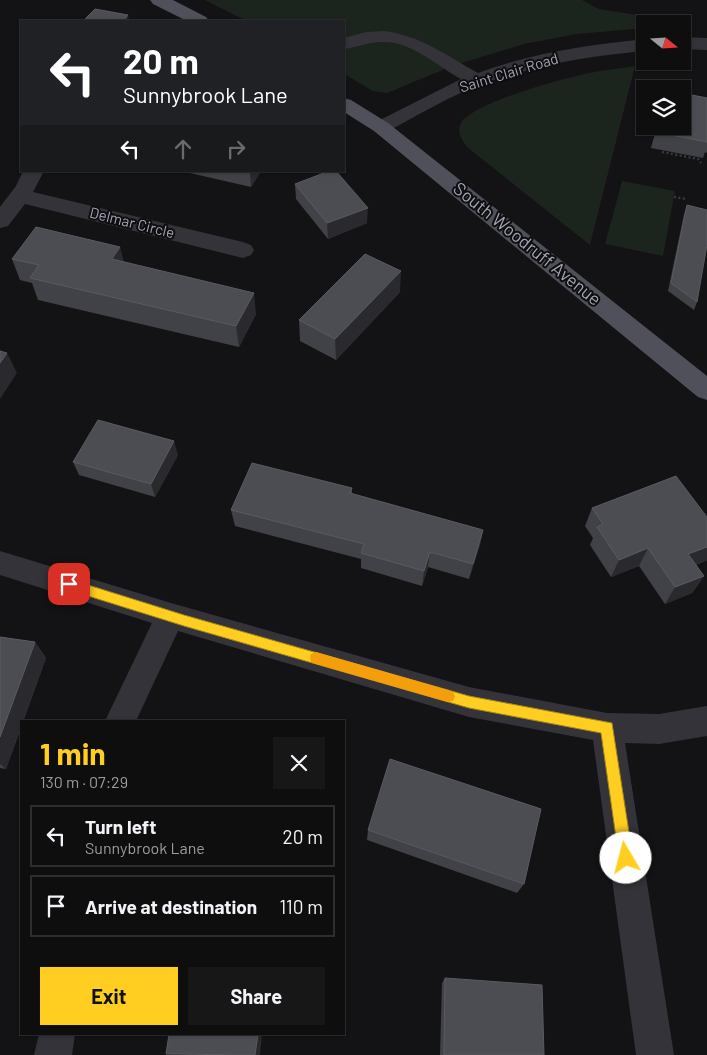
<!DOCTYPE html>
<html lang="en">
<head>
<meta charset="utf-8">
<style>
	:root { --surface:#0e0e0f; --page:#171718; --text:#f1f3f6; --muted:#9b9c9e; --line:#2e2e2f; --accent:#ffce20 }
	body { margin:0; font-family:Barlow,sans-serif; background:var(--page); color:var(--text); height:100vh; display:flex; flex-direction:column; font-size:19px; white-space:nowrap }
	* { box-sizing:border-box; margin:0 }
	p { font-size:16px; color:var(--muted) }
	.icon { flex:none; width:28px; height:28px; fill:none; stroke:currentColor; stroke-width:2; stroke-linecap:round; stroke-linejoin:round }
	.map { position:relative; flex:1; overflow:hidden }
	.sheet { position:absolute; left:20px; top:720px; width:325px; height:315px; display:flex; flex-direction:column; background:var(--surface); border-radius:0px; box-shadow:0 1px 4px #0004,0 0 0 1px var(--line) }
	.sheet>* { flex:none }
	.top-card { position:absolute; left:20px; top:20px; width:325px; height:152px; border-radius:0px; box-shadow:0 1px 4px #0004,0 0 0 1px var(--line); background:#202124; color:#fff; overflow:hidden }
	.needle { width:32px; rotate:108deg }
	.fabs { position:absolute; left:636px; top:15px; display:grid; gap:10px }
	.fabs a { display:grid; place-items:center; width:55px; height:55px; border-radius:0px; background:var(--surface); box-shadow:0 1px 4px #0004,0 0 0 1px var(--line); font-size:25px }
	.pin { position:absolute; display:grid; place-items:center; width:42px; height:42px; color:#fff; margin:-21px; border-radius:10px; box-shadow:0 2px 8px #0006 }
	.me { position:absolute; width:55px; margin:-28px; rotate:352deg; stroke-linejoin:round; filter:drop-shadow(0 0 4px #0008) }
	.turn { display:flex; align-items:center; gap:18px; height:105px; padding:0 20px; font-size:22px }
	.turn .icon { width:65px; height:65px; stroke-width:2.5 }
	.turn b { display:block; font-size:35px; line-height:42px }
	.lanes { display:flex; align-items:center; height:48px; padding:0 20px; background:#0003; justify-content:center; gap:25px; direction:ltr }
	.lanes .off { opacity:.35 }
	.round { display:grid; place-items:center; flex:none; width:52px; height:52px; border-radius:0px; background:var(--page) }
	.headline { display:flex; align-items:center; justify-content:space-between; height:85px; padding:0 20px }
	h1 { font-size:30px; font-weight:700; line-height:38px; color:var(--accent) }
	.primary-button { display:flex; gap:10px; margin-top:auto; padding:10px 20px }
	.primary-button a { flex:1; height:58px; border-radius:0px; background:var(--accent); color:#111; font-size:20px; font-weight:700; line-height:58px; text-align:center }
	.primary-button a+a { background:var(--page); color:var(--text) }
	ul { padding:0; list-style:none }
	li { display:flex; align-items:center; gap:15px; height:62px; margin:0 10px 8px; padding:0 10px; border:2px solid var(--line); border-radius:0px }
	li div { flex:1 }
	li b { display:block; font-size:19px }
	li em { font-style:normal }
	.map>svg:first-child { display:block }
	.green { fill:#1c241e }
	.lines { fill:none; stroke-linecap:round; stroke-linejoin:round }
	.path { stroke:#393a41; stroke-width:2.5; stroke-dasharray:2 2.5; stroke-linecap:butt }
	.minor { fill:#333339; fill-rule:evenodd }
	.major { fill:#4f5059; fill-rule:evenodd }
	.wall { fill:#414247 }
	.shaded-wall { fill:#2a2a2e }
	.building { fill:#4c4c53; stroke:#5a5a63 }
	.route { fill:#ffce20; stroke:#a68615 }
	.slow { fill:#f59e0b }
	.labels { text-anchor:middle; stroke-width:4; stroke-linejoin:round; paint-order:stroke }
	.far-street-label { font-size:15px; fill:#a3a6b6; stroke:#0e0d0f }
	.street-label { font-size:18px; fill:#a3a6b6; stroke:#0e0d0f }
</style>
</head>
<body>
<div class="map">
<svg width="707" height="1055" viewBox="0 0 707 1055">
	<rect width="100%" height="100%" fill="#131214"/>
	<!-- green -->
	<g class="green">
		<polygon points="205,0 582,0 599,9 675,21 667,24 645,24 645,28 577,34 524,44 452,66 387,93 373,91 344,74 344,21 247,21"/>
		<path d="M635,66L590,245L467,147C462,140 456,132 461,123C472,103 561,79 585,74C601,70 618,69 635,66Z"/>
		<polygon points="622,181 675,191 663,256 605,244"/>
	</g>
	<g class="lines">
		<!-- path -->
		<g class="path">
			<polyline points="662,152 698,159 701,163"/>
			<polyline points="674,197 686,199"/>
		</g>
		<!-- minor -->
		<g class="minor">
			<path d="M384,31C422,36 445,55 478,73C531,53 588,45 645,39V51C587,56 531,66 477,86C446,98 417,116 388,131L381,133L374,131L371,127L374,123L461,79C437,66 411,41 383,42C369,42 357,47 344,49V38L366,32Z"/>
			<polygon points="682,37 707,38 707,50 682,49"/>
			<polygon points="23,171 44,171 33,192 243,242 251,245 254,250 251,255 243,258 25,204 8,226 0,228 0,207 16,186"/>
			<polygon points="0,551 171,603 469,687 607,713 659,714 707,706 707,736 659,744 625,743 674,1055 636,1055 593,740 469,717 178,631 136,721 105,721 152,623 0,575"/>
			<polygon points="39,1034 75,1034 72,1055 34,1055"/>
		</g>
		<!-- major -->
		<g class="major">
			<polygon points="150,0 173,0 206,17 209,21 187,21 153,4"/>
			<polygon points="344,98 351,100 388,123 707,376 707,400 698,397 374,131 344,112"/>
		</g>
	</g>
	<!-- wall -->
	<g class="wall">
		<polygon points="707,98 707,153 705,152 703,158 651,148 657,126 682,126"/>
		<polygon points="181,171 261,171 251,187"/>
		<polygon points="295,184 367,223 328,239 296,199"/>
		<polygon points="687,205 697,302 694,310 668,291 684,214"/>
		<polygon points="12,259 124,262 256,314 239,347 38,300 32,283 20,280"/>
		<polygon points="400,292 336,360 300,341 299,320"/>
		<polygon points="178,455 155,497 79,475 73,462"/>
		<polygon points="352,488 352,494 483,530 480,545 469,579 428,567 422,586 361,568 361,559 235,526 231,510"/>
		<polygon points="592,508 707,517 707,560 696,565 704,576 692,593 665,604 639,566 611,577 590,545 593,538 585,526"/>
		<polygon points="0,637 35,642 46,658 6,769 0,768"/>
		<polygon points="368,830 524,884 517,893 367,840"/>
		<polygon points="445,978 544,1055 440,1055 442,983"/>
	</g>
	<!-- shaded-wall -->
	<g class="shaded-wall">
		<polygon points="128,15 129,21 123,21"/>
		<polygon points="250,171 261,171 251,187"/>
		<polygon points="368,208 367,223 328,239 327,223"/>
		<polygon points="120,247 126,269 112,259"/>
		<polygon points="401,271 400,292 336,360 335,339"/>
		<polygon points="254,293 256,314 239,347 236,326"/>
		<polygon points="7,353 17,373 0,399 0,363"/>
		<polygon points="174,441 178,455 155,497 151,484"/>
		<polygon points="483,530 480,545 469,579 473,564"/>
		<polygon points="707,547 707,560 678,572 688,554"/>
		<polygon points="648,548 639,566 611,577 619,560"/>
		<polygon points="430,552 428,567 422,586 424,571"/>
		<polygon points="704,576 692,593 665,604 675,587"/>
		<polygon points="35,642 46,658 23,721 21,721 21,726 6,769 0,764 0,737"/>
		<polygon points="345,746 345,759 344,774 344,758"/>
		<polygon points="258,1034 262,1034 260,1055 255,1055"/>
	</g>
	<!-- building -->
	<g class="building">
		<polygon points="95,9 128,15 123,21 83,21"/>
		<polygon points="682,93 707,98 707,142 656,132 658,126 682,126"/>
		<polygon points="329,171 336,171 368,208 327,223 295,184"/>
		<polygon points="687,205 707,210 707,245 697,302 671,283"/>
		<polygon points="36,227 120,247 112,259 254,293 236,326 30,278 39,265 12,259"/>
		<polygon points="365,254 401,271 335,339 299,320"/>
		<polygon points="0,351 7,353 0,363"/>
		<polygon points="98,420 174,441 151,484 73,462"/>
		<polygon points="252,463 352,488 350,493 483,530 473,564 430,552 424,571 361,553 364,544 231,510"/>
		<polygon points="676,476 707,517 707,547 688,554 704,576 675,587 648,548 619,560 597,527 603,524 592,508"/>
		<polygon points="0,637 35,642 0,737"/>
		<polygon points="344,746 345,746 344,758"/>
		<polygon points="390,759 541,809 524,884 368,830"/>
		<polygon points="445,978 542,985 544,1055 444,1055"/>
		<polygon points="169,1034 258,1034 255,1055 166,1054"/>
	</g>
	<!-- route -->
	<polygon class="route" points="69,579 184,615 469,696 612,723 633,858 631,863 626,865 621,863 619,858 601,733 469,708 184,626 69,590 65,588 63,584 65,581"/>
	<!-- slow -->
	<polygon class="slow" points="316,652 448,690 453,692 455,696 453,701 448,702 316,664 311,662 310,658 311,654"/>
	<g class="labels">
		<!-- far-street labels -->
		<g class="far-street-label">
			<text transform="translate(509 73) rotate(-17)" y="5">Saint Clair Road</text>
			<text transform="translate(132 223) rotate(14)" y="5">Delmar Circle</text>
		</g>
		<!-- street labels -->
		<g class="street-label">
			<text transform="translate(527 244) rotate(39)" y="6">South Woodruff Avenue</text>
		</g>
	</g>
</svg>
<div class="fabs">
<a><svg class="needle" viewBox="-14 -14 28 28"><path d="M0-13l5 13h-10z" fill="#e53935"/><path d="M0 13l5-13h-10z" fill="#9b9c9e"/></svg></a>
<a><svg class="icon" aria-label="layers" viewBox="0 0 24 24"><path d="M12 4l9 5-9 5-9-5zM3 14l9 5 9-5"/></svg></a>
</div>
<div class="pin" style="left:69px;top:584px;background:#d93025"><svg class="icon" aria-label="arrive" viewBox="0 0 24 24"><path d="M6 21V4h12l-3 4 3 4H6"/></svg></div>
<svg class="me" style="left:626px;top:858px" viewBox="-20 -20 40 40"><circle r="19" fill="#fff"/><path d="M0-13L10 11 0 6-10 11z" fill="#ffce20"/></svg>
<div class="top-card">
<div class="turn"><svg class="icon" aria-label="left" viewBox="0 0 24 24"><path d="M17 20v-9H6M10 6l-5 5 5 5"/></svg><div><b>20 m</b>Sunnybrook Lane</div></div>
<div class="lanes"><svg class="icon" aria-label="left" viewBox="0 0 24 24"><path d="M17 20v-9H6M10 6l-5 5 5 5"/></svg><svg class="icon off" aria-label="ahead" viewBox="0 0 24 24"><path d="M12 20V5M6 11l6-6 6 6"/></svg><svg class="icon off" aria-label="right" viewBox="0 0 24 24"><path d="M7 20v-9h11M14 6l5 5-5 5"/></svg></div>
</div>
<section class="sheet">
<div class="headline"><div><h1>1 min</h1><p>130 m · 07:29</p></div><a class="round"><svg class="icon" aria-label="close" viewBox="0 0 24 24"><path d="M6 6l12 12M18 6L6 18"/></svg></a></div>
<ul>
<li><svg class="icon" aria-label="left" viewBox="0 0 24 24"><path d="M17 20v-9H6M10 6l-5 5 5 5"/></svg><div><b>Turn left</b><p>Sunnybrook Lane</p></div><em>20 m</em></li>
<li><svg class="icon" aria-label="arrive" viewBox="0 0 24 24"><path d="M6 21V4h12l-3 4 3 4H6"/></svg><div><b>Arrive at destination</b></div><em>110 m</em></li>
</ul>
<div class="primary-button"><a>Exit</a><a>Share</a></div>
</section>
</div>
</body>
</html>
